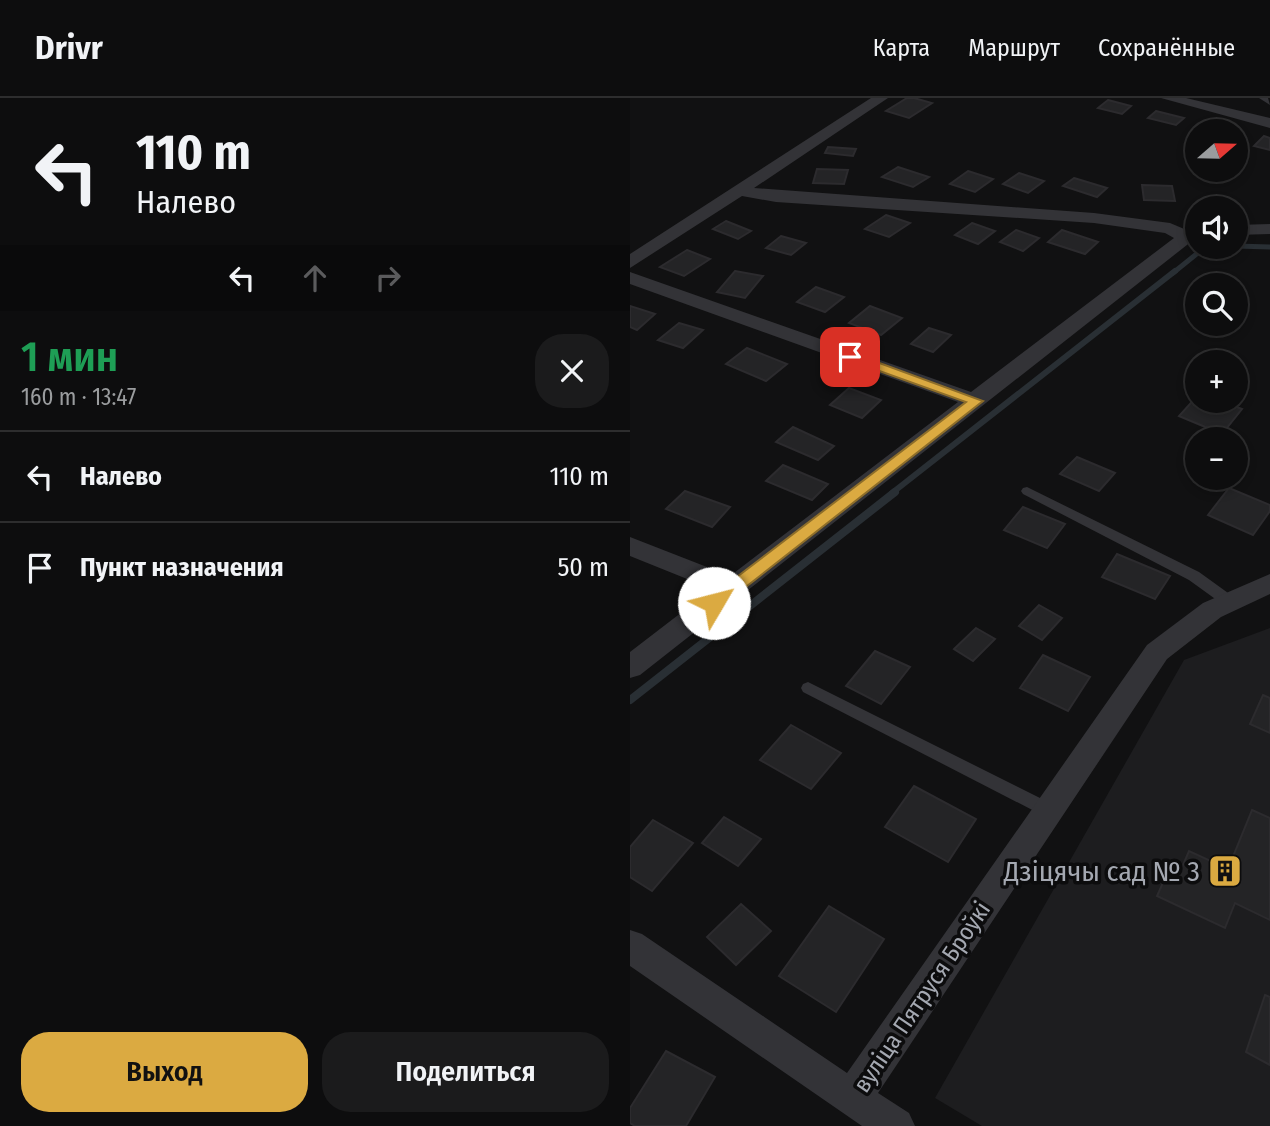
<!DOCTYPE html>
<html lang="ru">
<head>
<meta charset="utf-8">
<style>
	:root { --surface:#0d0d0e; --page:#1b1b1c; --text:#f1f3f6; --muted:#9a9c9e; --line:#2d2d2e; --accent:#dbaa41 }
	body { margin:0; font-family:"Fira Sans Condensed",sans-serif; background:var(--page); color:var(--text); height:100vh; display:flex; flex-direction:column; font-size:26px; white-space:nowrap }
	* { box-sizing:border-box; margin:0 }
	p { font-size:23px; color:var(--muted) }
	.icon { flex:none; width:38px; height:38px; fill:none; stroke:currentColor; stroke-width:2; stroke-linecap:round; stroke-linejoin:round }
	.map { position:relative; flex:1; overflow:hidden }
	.panel { display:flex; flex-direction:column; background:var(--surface); width:630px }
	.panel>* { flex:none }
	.top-card { background:#0d0d0e; color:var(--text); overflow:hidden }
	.needle { width:46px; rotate:70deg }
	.buttons { position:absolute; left:555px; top:21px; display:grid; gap:14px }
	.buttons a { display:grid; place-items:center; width:63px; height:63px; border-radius:50%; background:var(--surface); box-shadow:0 4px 10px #0003,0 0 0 2px var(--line); font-size:35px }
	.pin { position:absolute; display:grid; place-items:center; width:60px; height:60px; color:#fff; margin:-30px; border-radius:14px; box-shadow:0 4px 10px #0006 }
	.me { position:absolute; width:77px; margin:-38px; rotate:53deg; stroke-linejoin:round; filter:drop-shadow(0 0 5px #0008) }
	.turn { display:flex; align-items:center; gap:24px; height:147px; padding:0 21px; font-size:32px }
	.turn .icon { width:91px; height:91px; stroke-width:2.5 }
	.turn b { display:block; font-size:49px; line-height:60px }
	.lanes { display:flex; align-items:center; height:66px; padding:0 21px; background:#0003; justify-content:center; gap:35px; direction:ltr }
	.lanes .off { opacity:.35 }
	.round { display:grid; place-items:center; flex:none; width:74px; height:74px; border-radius:28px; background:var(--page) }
	.overview { display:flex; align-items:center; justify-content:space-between; height:119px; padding:0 21px }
	h1 { font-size:42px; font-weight:600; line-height:52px; color:#1e9e55 }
	.primary-button { display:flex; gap:14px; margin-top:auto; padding:14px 21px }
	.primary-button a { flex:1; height:80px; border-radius:28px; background:var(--accent); color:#111; font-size:28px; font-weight:600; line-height:80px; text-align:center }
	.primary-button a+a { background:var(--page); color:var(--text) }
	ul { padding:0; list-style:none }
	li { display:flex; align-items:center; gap:21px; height:91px; padding:0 21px; border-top:2px solid var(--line) }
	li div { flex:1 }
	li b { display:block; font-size:26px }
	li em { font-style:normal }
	header { display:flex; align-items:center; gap:42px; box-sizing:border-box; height:98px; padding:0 35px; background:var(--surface); border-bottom:2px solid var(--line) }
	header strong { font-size:33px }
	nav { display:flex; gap:38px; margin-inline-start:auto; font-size:24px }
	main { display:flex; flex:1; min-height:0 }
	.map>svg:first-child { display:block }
	.built { fill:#1d1d1f }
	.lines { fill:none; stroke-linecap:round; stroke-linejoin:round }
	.stream-far2 { stroke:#292f34; stroke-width:5 }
	.stream-far1 { stroke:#292f34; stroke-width:6 }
	.stream { stroke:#292f34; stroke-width:8 }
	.building { fill:#242426; stroke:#2c2b2e; stroke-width:2 }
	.lane { fill:#333337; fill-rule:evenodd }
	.street { fill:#333337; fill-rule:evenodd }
	.route { fill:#dbaa41; stroke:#8e6e2a; stroke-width:2 }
	.labels { text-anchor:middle; stroke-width:7; stroke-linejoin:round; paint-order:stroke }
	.street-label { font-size:24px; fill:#a4a8b1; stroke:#0c0c0d }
	.near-poi-label { font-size:28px; fill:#a4a8b1; stroke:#0c0c0d; text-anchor:end }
</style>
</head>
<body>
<header>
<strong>Drivr</strong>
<nav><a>Карта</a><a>Маршрут</a><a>Сохранённые</a></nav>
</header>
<main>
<section class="panel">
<div class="top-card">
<div class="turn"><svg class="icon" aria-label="left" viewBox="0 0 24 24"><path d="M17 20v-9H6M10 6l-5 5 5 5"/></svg><div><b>110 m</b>Налево</div></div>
<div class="lanes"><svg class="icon" aria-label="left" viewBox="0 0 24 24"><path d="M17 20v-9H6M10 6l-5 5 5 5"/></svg><svg class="icon off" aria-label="ahead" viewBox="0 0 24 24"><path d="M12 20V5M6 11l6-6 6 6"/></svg><svg class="icon off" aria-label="right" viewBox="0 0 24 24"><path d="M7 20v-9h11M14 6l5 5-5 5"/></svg></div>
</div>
<div class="overview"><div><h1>1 мин</h1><p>160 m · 13:47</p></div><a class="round"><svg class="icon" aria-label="close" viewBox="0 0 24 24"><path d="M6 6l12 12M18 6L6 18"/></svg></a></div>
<ul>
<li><svg class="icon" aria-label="left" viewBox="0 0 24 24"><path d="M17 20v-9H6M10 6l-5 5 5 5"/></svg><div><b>Налево</b></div><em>110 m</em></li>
<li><svg class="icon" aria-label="arrive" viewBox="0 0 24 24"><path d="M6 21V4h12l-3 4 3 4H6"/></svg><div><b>Пункт назначения</b></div><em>50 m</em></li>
</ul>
<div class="primary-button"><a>Выход</a><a>Поделиться</a></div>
</section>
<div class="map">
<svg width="640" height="1028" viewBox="0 0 640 1028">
	<rect width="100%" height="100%" fill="#111112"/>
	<!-- built -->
	<polygon class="built" points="640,530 640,1028 352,1028 305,1000 554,562"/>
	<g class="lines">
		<!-- stream-far2 -->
		<g class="stream-far2">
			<polyline points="606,148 640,149"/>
			<polyline points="543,175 569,154 581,149"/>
		</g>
		<!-- stream-far1 -->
		<polyline class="stream-far1" points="262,395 545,173"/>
		<!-- stream -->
		<polyline class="stream" points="0,602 265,394"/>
	</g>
	<!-- building -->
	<g class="building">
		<polygon points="277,0 284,0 302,5 279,20 256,13"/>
		<polygon points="478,2 501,8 492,16 468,10"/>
		<polygon points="526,13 554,20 546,27 518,20"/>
		<polygon points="583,24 610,31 606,36 606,33 574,33"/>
		<polygon points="634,38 640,40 640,52 624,48"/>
		<polygon points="198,49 226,51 223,58 195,55"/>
		<polygon points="268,69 299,79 283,89 252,79"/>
		<polygon points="187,71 218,72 214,86 183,85"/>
		<polygon points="338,73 363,81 345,94 320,86"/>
		<polygon points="389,75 414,83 398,95 373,86"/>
		<polygon points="444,80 477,90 467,99 433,88"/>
		<polygon points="512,87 542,88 545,103 514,102"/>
		<polygon points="256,117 280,125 259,139 235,131"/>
		<polygon points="96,123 121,133 108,141 83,131"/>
		<polygon points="342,125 365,133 348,146 325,137"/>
		<polygon points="386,132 409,140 393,153 370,144"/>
		<polygon points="432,132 468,144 455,156 418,144"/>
		<polygon points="151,138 176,145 161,157 136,150"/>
		<polygon points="57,152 80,161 54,178 30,169"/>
		<polygon points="105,173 133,178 115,200 87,194"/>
		<polygon points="186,189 214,199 195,214 167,204"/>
		<polygon points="0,208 25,216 7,232 0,229"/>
		<polygon points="240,208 272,220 251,237 219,225"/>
		<polygon points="49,225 73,232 53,250 28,242"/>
		<polygon points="299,230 321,237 303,254 281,246"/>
		<polygon points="117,250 157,266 136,283 96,266"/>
		<polygon points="219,290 251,302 232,320 200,307"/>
		<polygon points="567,298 567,303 591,303 612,311 592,336 549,318"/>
		<polygon points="163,329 204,348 188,362 146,344"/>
		<polygon points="447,359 485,375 469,393 430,376"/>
		<polygon points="153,367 198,386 182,402 136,383"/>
		<polygon points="599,390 640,407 640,413 623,437 578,417"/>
		<polygon points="55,393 100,409 82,429 36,411"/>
		<polygon points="393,409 435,426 417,450 374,432"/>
		<polygon points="487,456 540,478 525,501 472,479"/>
		<polygon points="409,507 432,520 412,542 389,528"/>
		<polygon points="346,530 365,541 343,563 324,551"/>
		<polygon points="245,553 280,569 251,606 216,588"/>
		<polygon points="413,557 460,579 438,613 390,590"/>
		<polygon points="633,597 640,600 640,635 620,626"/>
		<polygon points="161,627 211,655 181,691 130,662"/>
		<polygon points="284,688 346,721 318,764 255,729"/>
		<polygon points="622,712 640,720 640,822 605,805 595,830 527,798 540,769 550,774 559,753 598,771"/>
		<polygon points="94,719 131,741 108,768 72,745"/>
		<polygon points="23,722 63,745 22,793 0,779 0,749"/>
		<polygon points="111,806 141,833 106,867 77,839"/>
		<polygon points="199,808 254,841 206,914 149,878"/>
		<polygon points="635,897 640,899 640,967 616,954"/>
		<polygon points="36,953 85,979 56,1028 5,1028 0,1025 0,1010"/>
	</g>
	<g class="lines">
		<!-- lane -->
		<g class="lane">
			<polygon points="629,0 638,0 640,7"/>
			<polygon points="397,389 569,474 605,500 607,504 605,508 595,508 559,482 393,396 391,393 393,390"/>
			<polygon points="178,584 424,707 426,712 424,717 418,719 412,717 173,594 171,590 173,586"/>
		</g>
		<!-- street -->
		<g class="street">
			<polygon points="241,0 258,0 124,90 464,115 540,125 559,133 567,132 567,142 562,143 10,577 0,580 0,554 82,491 0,458 0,439 100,478 328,304 0,186 0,174 341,294 544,140 535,135 464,125 146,104 112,98 0,170 0,156"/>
			<polygon points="531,0 556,0 640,20 640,30"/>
			<polygon points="640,126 640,136 606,137 606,127"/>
			<polygon points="640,476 640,496 591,519 537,561 248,995 279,1015 285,1028 232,1028 0,868 0,832 12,836 217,975 517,547 573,505"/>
		</g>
	</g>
	<!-- route -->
	<polygon class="route" points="216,256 225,256 353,303 89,510 78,510 78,501 336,304 216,261"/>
	<!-- icons -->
	<defs>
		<symbol id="building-square" viewBox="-11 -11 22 22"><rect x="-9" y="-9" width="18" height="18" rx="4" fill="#dbaa41" stroke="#0c0c0d"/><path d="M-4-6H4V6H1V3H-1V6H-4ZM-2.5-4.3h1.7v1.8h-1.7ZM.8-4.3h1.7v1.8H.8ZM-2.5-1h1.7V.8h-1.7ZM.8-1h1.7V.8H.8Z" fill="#111"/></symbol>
	</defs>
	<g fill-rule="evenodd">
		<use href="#building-square" x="576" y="754" width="38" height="38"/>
	</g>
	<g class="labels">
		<!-- street labels -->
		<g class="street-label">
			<text transform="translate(292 899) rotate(-56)" y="8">вуліца Пятруся Броўкі</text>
		</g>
		<!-- near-poi labels -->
		<g class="near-poi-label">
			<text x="570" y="783">Дзіцячы сад № 3</text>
		</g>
	</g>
</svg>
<div class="buttons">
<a><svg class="needle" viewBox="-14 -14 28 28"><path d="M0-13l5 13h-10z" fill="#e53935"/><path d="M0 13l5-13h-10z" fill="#9a9c9e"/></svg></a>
<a><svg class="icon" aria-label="sound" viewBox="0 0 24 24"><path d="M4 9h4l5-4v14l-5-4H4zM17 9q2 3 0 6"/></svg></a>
<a><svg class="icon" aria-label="search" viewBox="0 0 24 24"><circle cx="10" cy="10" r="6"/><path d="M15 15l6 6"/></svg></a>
<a>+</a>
<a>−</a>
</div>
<div class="pin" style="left:220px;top:259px;background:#d93025"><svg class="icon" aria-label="arrive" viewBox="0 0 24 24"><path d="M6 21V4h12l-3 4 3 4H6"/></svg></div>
<svg class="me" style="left:84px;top:505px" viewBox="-20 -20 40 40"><circle r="19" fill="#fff"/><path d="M0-13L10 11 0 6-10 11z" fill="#dbaa41"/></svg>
</div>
</main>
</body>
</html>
